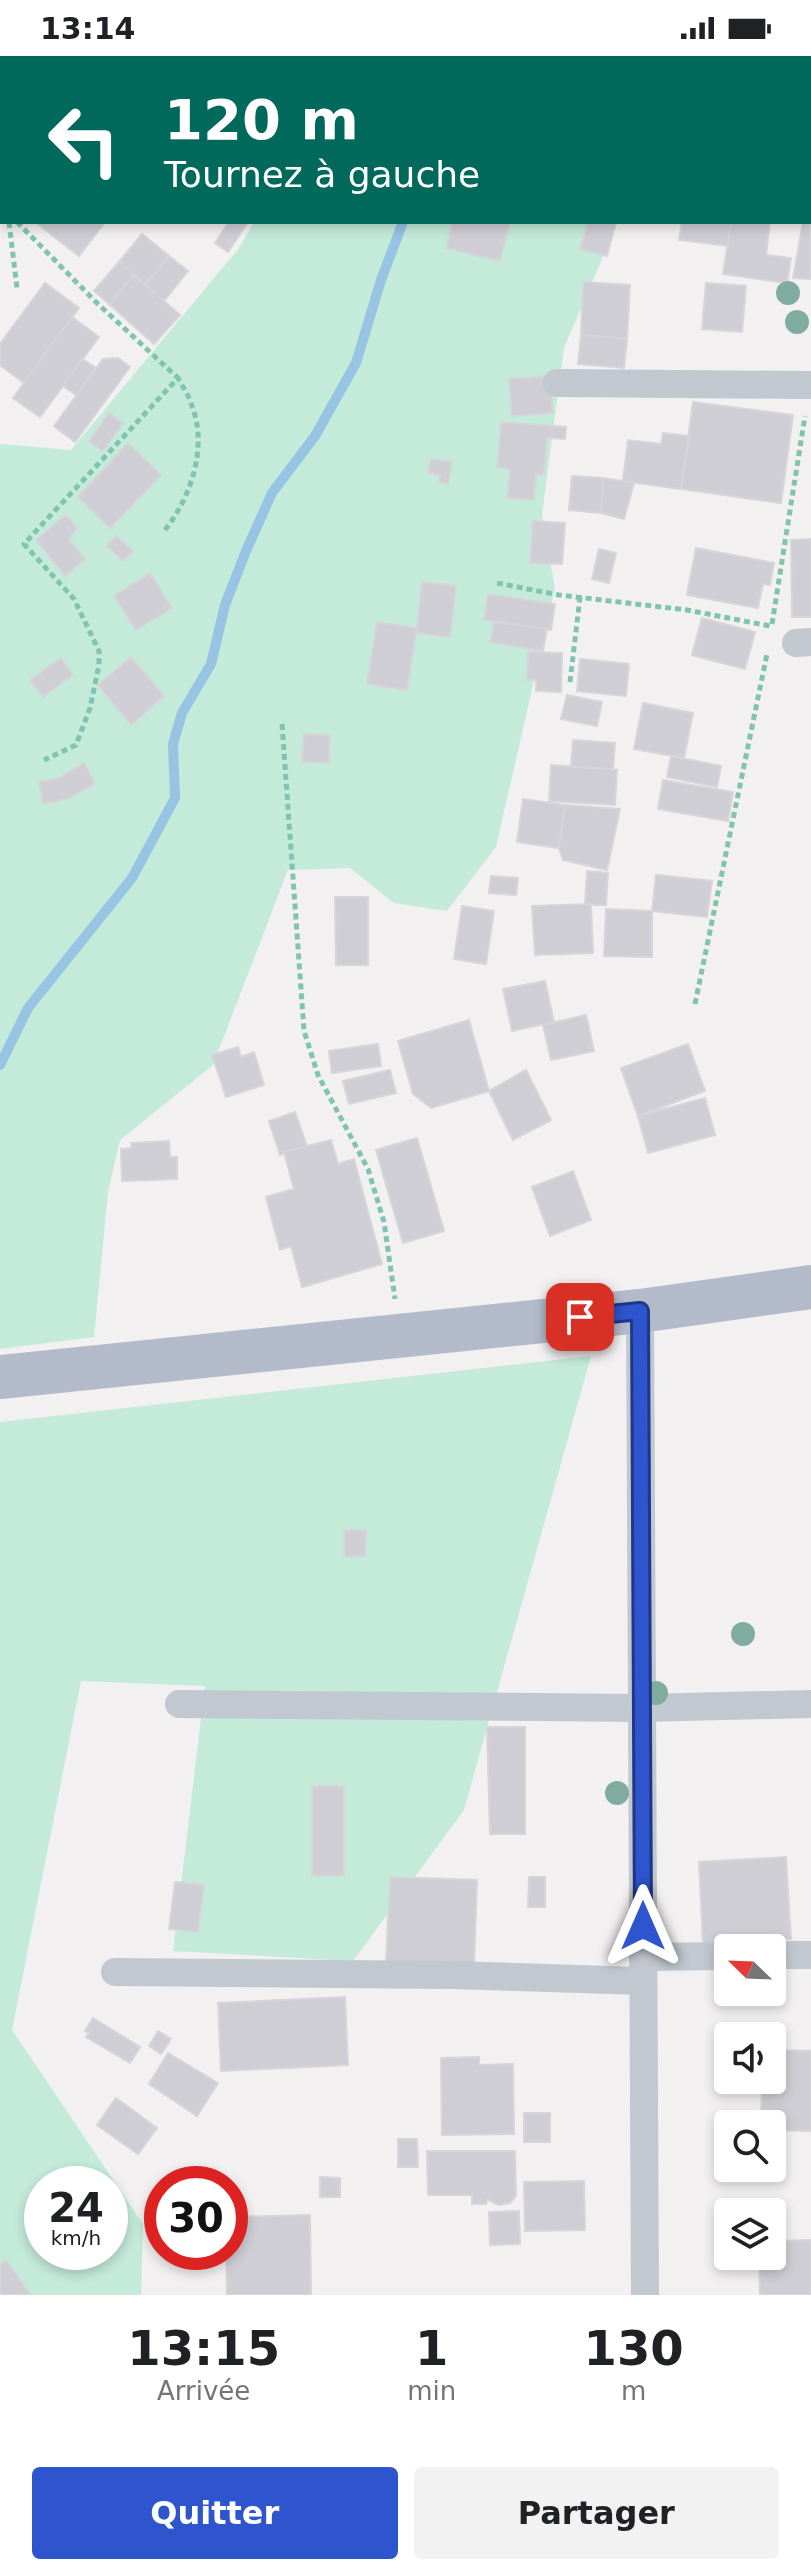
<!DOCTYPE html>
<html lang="fr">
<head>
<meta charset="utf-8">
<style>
	:root { --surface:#fff; --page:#f2f2f2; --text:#202124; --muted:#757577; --accent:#2f55ce }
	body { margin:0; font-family:"DejaVu Sans",sans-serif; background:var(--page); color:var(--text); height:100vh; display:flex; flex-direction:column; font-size:30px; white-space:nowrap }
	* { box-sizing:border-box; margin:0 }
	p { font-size:26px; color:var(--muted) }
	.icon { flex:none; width:44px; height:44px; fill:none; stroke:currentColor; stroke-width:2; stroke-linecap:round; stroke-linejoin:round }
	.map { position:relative; height:2239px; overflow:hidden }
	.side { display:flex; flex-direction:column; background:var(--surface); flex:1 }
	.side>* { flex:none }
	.guide { position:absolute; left:0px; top:0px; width:812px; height:168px; box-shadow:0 4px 12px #0003; background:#00695c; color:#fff; overflow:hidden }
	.needle { width:52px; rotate:293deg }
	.tools { position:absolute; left:714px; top:1878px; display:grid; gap:16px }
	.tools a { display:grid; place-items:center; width:72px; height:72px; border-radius:8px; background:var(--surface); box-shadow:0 4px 12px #0003; font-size:40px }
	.speed { position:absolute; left:24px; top:2110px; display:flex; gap:16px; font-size:40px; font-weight:700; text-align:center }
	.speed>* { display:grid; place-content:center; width:104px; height:104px; border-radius:50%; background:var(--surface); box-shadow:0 4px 12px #0003; line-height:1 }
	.speed small { font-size:20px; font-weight:400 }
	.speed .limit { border:12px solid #d22; background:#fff; color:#111 }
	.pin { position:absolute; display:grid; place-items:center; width:68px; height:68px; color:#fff; margin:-34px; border-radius:16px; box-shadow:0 4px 12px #0006 }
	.me { position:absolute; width:88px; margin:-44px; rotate:0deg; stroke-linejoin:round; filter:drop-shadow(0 0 6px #0008) }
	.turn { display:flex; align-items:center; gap:28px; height:168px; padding:0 32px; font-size:36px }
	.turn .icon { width:104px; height:104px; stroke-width:2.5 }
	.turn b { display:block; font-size:56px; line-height:68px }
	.eta { display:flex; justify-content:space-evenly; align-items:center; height:136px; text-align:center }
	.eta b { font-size:48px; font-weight:600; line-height:56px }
	.button { display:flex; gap:16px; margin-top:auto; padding:16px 32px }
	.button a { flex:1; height:92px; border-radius:8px; background:var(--accent); color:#fff; font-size:32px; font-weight:600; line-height:92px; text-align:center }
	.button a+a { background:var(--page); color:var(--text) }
	.status { display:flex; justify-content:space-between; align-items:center; height:56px; padding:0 40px; background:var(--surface); direction:ltr }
	.status svg { height:22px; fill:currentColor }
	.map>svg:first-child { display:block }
	.green { fill:#c4eada; fill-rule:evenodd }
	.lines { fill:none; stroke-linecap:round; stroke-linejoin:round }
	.stream { stroke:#96c4e2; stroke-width:10 }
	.building { fill:#ceced4; stroke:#d5d5da; stroke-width:2 }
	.path { stroke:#80c4b0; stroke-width:5; stroke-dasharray:6 4; stroke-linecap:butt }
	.street { stroke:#c2c8d0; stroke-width:28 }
	.primary { stroke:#b3bbcb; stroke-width:44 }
	.tree { fill:#80ac9f }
	.route-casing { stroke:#1f3786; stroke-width:20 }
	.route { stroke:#2f55ce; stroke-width:14 }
</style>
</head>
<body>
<div class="status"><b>13:14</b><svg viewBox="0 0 49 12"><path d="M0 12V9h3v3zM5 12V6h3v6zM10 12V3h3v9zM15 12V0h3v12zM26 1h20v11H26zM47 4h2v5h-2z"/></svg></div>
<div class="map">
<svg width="811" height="2239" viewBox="0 0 811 2239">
	<rect width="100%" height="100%" fill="#f2f0f0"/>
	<!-- green -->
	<g class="green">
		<polygon points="324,0 731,0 324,2"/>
		<polygon points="254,166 618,166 564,292 542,458 555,532 496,791 447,855 394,847 350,812 288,814 213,1009 120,1084 108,1136 94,1281 0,1293 0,388 71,394 239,192"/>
		<path d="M591,1300L464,1754L353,1905L173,1895L205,1630L81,1625L12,1974L143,2168L141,2239H0V1366ZM42,2128H110V2196H42Z"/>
	</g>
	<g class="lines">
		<!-- stream -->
		<g class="stream">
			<polyline points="548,2 550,0"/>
			<polyline points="0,1009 28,952 132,822 175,742 173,688 182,657 211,608 225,549 246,495 272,437 315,380 356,307 381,224 403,166"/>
		</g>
	</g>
	<!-- building -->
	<g class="building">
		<polygon points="85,0 151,0 84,2"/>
		<polygon points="161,0 217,0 160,2"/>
		<polygon points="252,0 287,0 286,2"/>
		<polygon points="2,92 2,136 0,132"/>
		<polygon points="810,162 811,223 793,222 803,166 810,166"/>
		<polygon points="35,166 105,166 79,200"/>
		<polygon points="229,166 248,166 228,196 215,187"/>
		<polygon points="452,166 510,166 500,205 446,192"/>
		<polygon points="588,166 616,166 607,200 580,193"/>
		<polygon points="682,166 731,166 728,190 679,184"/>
		<polygon points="731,166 770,166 766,199 791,202 787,227 723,218"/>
		<polygon points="142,178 169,200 145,229 119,206"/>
		<polygon points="169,200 188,215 164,245 145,229"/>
		<polygon points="119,206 134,219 109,248 94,235"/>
		<polygon points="134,219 180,259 154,288 109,248"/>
		<polygon points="583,226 630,229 627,283 581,279"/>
		<polygon points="45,227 79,252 24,327 0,309 0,288"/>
		<polygon points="706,227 746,230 742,276 702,273"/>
		<polygon points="72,261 99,281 40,361 13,342"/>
		<polygon points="581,279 627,283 624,312 578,308"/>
		<polygon points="118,302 130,311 75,386 54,370 103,303"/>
		<polygon points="82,303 96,312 76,339 63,330"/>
		<polygon points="550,320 553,357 512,360 509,323"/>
		<polygon points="693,346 793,359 781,447 681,433"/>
		<polygon points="109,357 123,367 103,395 89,385"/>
		<polygon points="501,366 566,371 565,383 547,382 544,419 536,418 534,444 507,442 510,413 497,411"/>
		<polygon points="663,377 689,380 681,433 623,425 628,384 661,388"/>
		<polygon points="128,387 161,419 110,472 78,441"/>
		<polygon points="431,403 452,406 448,428 439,426 440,419 428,417"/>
		<polygon points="572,420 603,422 601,457 569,454"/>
		<polygon points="603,422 634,427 624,463 601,457"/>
		<polygon points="66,459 77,472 69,483 85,503 65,520 36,484"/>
		<polygon points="533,465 565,467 562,508 530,507"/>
		<polygon points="116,480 133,495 123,505 107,490"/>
		<polygon points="811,483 811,561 792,561 791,484"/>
		<polygon points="696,492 774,507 770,529 763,528 758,552 687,539"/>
		<polygon points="599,493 616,497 609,527 592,523"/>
		<polygon points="150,517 172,552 136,574 114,540"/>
		<polygon points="422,526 456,530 450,581 416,577"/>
		<polygon points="488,538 555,548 551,574 484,564"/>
		<polygon points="702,562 755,576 745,613 692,599"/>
		<polygon points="377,566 417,572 407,634 367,628"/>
		<polygon points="494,566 547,573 543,595 490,586"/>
		<polygon points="528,596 562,597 561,636 536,635 536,624 527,624"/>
		<polygon points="131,601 164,640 131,669 98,629"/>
		<polygon points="61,602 73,619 43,641 30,624"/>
		<polygon points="580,603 629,608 626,640 577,635"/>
		<polygon points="567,639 602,646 597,670 561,663"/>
		<polygon points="643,647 693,657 684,702 634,693"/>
		<polygon points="304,678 330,679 329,707 302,706"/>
		<polygon points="573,684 615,687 613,713 571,711"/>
		<polygon points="671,700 721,710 717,731 667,721"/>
		<polygon points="84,707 95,728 67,743 43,748 39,726 59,722"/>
		<polygon points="551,709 617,714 615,749 549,745"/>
		<polygon points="663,724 733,736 728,765 658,753"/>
		<polygon points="523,743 565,749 559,792 517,786"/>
		<polygon points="565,749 620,753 607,814 563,804 559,792"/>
		<polygon points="587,815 608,817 606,849 585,849"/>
		<polygon points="656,819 712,825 707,861 652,855"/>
		<polygon points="491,820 518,822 516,839 489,837"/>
		<polygon points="335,841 368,841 368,909 336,909"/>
		<polygon points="591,848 593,897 535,899 532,850"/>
		<polygon points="462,850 494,855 486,908 454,903"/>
		<polygon points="606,853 652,855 652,901 604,900"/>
		<polygon points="545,925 554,966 512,975 503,933"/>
		<polygon points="586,959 594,995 551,1004 543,969"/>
		<polygon points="469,964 489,1035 431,1052 413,1038 398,985"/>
		<polygon points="378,988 381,1010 332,1017 329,995"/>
		<polygon points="688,988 705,1035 638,1060 621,1012"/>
		<polygon points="238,991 241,1001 254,996 264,1029 226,1041 212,999"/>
		<polygon points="390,1014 396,1037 349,1048 343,1025"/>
		<polygon points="526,1014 551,1064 513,1084 489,1035"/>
		<polygon points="705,1042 715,1079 648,1097 638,1060"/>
		<polygon points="295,1056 307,1090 280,1099 269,1065"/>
		<polygon points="417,1082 444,1175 403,1187 376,1094"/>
		<polygon points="331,1084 338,1108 354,1103 382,1208 302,1231 291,1190 280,1194 266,1141 294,1133 284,1096"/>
		<polygon points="169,1085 170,1101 177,1101 177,1123 122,1125 121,1093 132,1092 131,1087"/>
		<polygon points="573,1115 591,1164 550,1180 532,1131"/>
		<polygon points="344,1474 366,1474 365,1500 344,1501"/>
		<polygon points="487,1671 525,1671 525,1778 490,1778"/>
		<polygon points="312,1730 344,1730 344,1819 312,1820"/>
		<polygon points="786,1801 791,1883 703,1888 699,1806"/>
		<polygon points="390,1821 477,1824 474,1910 386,1906"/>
		<polygon points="529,1821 545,1821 545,1851 528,1851"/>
		<polygon points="175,1826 204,1829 198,1876 169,1873"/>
		<polygon points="345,1941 348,2009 221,2015 218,1947"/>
		<polygon points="93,1962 140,1991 130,2007 86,1981 89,1977 85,1975"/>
		<polygon points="158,1975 171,1983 161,1998 149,1990"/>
		<polygon points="772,1994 811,1995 811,2075 772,2074 772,2068 761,2068 762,2024 772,2024"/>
		<polygon points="168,1997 218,2027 197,2060 149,2028"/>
		<polygon points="479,2001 479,2009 513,2008 514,2078 442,2079 441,2002"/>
		<polygon points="116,2042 157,2072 138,2098 97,2069"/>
		<rect x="524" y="2057" width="26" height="29"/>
		<polygon points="398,2083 417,2083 418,2111 398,2111"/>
		<polygon points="427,2095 515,2095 516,2140 510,2147 498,2149 487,2143 486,2148 472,2148 472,2139 428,2139"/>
		<polygon points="320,2121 340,2122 340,2141 320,2141"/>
		<polygon points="584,2125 585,2174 525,2175 524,2126"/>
		<polygon points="519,2155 520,2188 490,2189 489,2156"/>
		<polygon points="310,2159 311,2239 227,2239 226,2196 230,2196 230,2161"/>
		<polygon points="811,2184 811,2239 760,2239 759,2200 772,2200 772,2185"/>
		<polygon points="6,2204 29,2237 26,2239 0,2239 0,2209"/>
	</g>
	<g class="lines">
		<!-- path -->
		<g class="path">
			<polyline points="0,147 2,149"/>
			<polyline points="9,166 17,232"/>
			<polyline points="17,166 98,248 178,322 24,488 74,543 99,595 99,609 90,652 76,689 44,704"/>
			<path d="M165,474C191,441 208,391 192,350C189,340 183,331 178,322"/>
			<polyline points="497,527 559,539 687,554 770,570"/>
			<polyline points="772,568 805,360"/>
			<polyline points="570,626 580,541"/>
			<polyline points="282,668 304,975 318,1019 368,1113 384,1166 395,1243"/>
			<polyline points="695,948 767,598"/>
		</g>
		<!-- street -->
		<g class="street">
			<polyline points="55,2 56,0"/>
			<polyline points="0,71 2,70"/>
			<polyline points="557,327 811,329"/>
			<polyline points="796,587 811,586"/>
			<polyline points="640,1255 645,2239"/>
			<polyline points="179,1648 642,1652 811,1648"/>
			<polyline points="772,1899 811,1899"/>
			<polyline points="643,1901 728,1900"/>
			<polyline points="115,1916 450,1919 643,1925"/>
		</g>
		<!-- primary -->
		<polyline class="primary" points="0,1321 640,1255 811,1231"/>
	</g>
	<!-- trees -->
	<g class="tree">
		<circle cx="788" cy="237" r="12"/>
		<circle cx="797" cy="266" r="12"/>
		<circle cx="743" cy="1578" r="12"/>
		<circle cx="656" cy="1637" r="12"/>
		<circle cx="617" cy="1737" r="12"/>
	</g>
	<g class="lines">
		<defs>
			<polyline id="route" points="580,1261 640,1255 643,1870"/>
		</defs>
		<!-- route casing -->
		<use href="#route" class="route-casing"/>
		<!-- route -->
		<use href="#route" class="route"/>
	</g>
</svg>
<div class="tools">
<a><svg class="needle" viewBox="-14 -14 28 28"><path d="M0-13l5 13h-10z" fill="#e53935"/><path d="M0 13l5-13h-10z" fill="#757577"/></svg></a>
<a><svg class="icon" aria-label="sound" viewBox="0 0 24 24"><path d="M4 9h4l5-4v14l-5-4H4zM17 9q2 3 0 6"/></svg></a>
<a><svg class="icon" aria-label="search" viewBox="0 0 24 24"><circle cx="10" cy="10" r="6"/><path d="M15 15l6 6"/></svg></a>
<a><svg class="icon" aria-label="layers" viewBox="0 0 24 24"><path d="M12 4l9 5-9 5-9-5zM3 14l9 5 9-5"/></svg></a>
</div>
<div class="speed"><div>24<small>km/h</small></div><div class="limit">30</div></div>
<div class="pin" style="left:580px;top:1261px;background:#d93025"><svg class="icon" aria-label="arrive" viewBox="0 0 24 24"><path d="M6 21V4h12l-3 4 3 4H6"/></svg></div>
<svg class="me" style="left:643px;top:1870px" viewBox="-20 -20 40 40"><path d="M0-17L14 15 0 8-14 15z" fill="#2f55ce" stroke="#fff" stroke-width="4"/></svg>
<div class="guide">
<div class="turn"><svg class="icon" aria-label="left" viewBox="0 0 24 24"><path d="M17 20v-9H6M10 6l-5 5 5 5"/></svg><div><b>120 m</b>Tournez à gauche</div></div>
</div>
</div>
<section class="side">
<div class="eta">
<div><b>13:15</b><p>Arrivée</p></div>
<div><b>1</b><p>min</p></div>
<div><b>130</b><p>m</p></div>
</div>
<div class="button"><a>Quitter</a><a>Partager</a></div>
</section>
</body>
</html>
